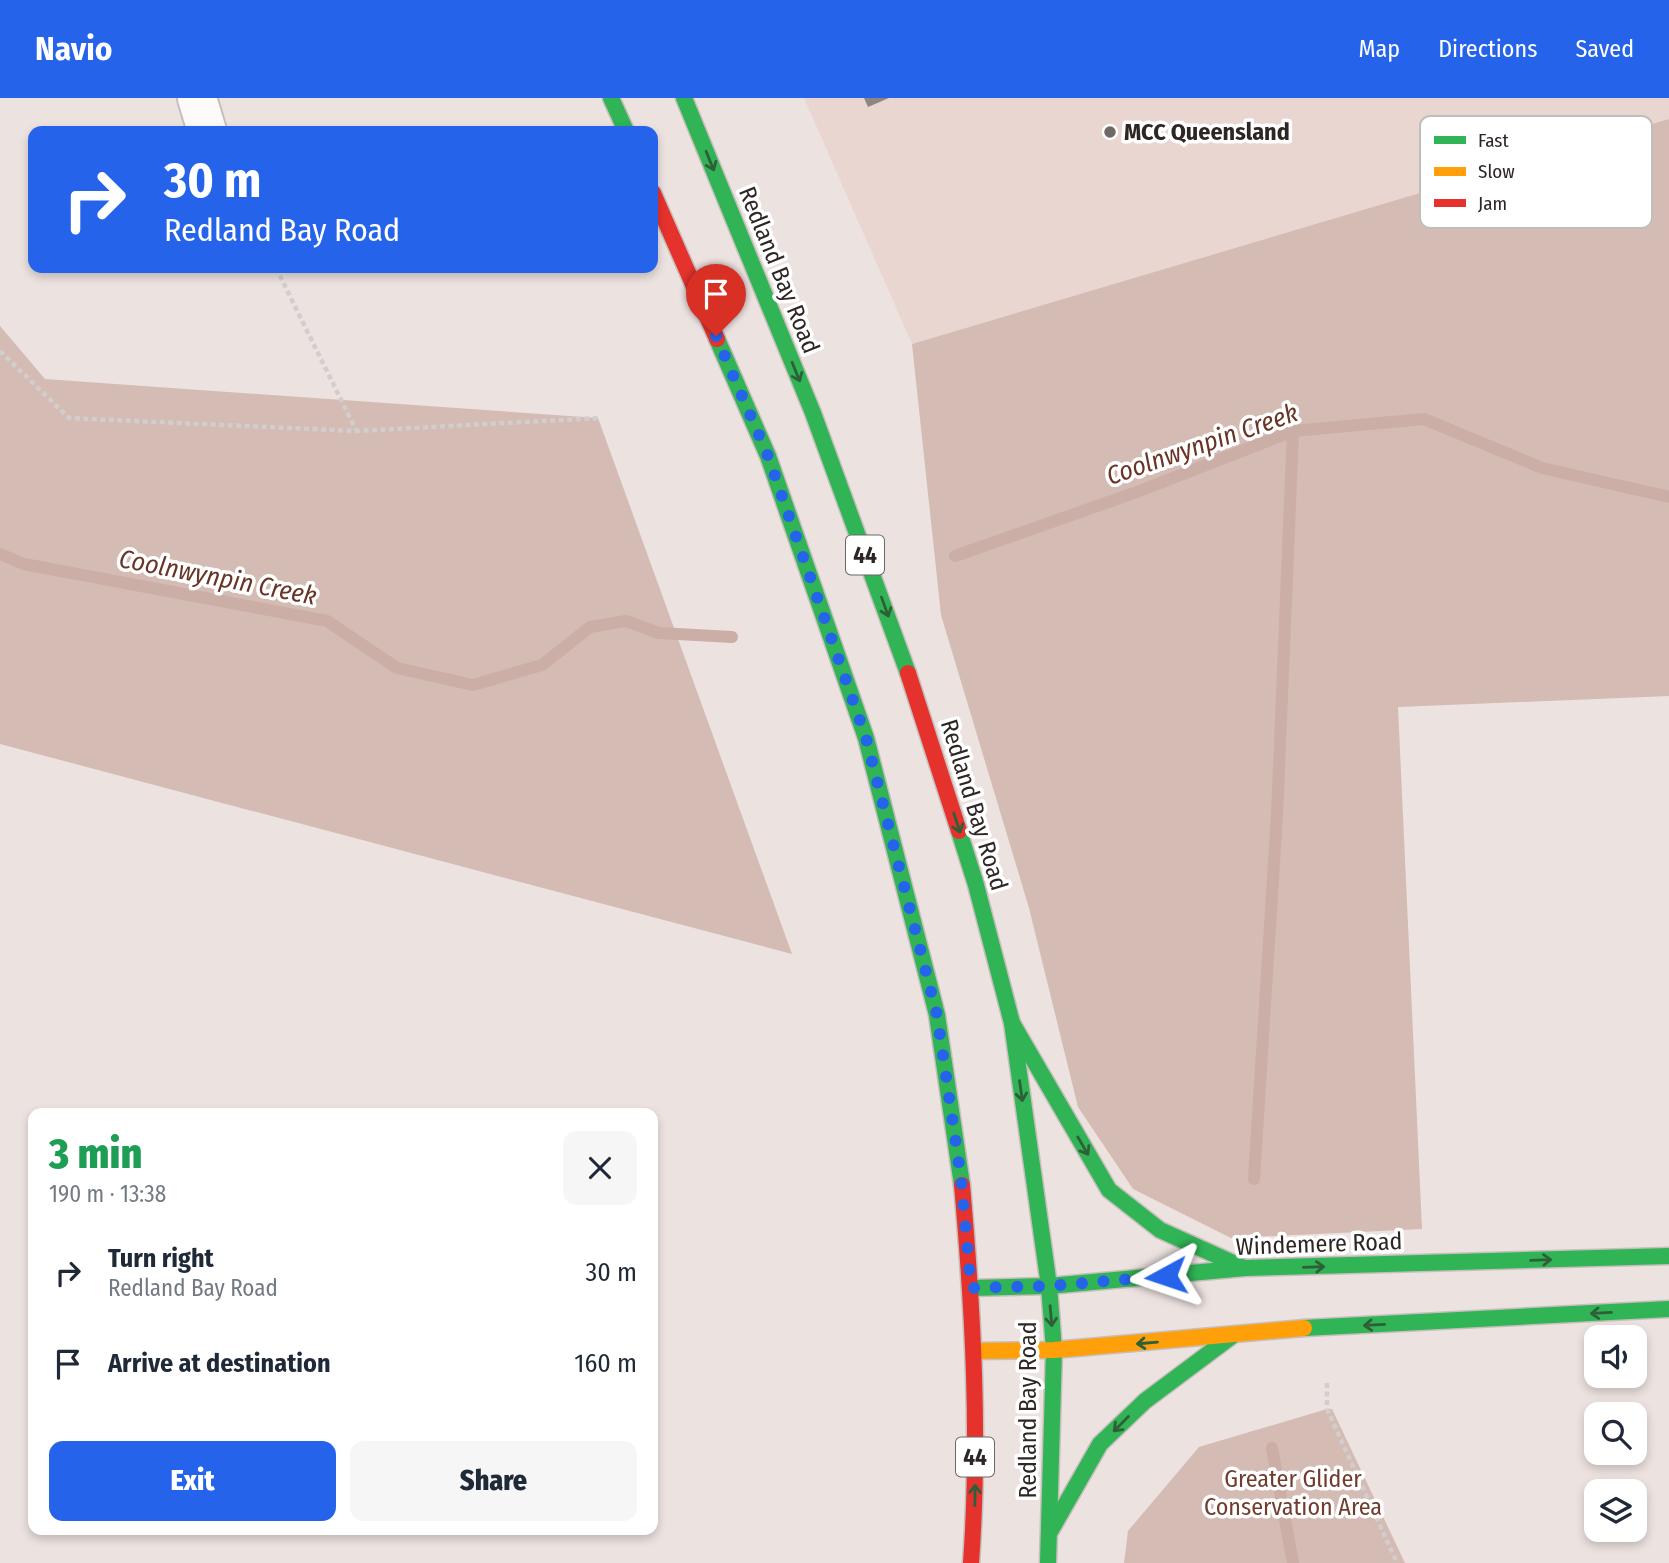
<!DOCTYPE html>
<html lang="en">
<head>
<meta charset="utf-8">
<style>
	:root { --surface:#fff; --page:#f6f6f7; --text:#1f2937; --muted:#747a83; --accent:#2563eb }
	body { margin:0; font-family:"Fira Sans Condensed",sans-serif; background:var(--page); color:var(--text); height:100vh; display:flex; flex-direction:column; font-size:26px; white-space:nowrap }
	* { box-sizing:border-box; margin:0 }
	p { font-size:23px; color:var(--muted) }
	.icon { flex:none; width:38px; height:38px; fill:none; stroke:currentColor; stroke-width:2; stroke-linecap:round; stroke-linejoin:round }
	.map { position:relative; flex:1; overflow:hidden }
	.details { position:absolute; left:28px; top:1010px; width:630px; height:427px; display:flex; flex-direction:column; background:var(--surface); border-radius:14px; box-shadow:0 4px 10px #0003 }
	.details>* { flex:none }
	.top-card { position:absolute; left:28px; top:28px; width:630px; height:147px; border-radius:14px; box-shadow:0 4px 10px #0003; background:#2563eb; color:#fff; overflow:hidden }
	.fabs { position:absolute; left:1584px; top:1227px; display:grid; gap:14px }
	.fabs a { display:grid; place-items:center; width:63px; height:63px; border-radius:14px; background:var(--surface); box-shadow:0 4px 10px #0003; font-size:35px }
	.pin { position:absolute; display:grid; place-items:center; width:60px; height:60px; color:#fff; margin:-72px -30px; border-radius:50% 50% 50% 0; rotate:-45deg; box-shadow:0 0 7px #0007 }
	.pin .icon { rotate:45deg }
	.me { position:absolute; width:77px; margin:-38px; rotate:265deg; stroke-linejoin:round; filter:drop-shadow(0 0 5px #0008) }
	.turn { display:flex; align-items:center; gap:24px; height:147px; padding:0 21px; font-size:32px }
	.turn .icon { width:91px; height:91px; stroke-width:2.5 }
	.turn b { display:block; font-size:49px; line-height:60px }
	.round { display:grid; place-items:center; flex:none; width:74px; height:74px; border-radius:14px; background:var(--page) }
	.overview { display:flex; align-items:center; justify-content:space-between; height:119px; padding:0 21px }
	h1 { font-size:42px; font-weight:800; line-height:52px; color:#1e9e55 }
	.cta { display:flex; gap:14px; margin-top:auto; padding:14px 21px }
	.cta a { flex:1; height:80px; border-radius:14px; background:var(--accent); color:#fff; font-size:28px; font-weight:800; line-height:80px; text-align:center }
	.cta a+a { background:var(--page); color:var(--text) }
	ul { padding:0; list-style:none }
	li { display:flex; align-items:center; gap:21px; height:91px; padding:0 21px }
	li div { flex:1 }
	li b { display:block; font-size:26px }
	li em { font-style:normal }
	header { display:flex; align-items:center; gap:42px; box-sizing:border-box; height:98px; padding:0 35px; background:var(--accent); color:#fff }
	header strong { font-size:33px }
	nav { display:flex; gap:38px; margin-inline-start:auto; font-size:24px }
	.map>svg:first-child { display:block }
	.built { fill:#ead6d1 }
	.forest { fill:#d4bbb4 }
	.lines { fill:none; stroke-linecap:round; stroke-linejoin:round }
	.stream { stroke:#cbaea6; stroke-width:12 }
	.building { fill:#8d8684 }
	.street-casing { stroke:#c7bfbd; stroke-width:42 }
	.fast-casing { stroke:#c7bfbd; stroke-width:19 }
	.slow-casing { stroke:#c7bfbd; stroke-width:19 }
	.jam-casing { stroke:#c7bfbd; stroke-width:19 }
	.path { stroke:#d2cecd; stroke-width:4.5; stroke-dasharray:5 3.5; stroke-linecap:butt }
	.street { stroke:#fcfbfa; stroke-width:38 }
	.fast { stroke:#30b455; stroke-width:16 }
	.slow { stroke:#ff9f0a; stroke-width:16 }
	.jam { stroke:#e5322d; stroke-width:16 }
	.oneway { stroke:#2e5f38 }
	.route { stroke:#2563eb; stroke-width:12; stroke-dasharray:0 21.6 }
	.poi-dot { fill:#706866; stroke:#fff; stroke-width:2.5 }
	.labels { text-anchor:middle; stroke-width:7; stroke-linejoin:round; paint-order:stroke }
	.shield { fill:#fff; stroke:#6c6766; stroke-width:2 }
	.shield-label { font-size:23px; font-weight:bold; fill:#2d2624 }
	.poi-label { font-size:24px; font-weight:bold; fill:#2d2624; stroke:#fff; text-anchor:start }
	.street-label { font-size:24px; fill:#2d2624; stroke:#fff }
	.park-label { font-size:24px; fill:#713c2d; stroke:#fff }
	.water-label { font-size:26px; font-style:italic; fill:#683426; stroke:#fff }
	.key { fill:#fff; stroke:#c0bebd; stroke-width:2 }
	.key-label { font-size:19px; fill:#2d2624 }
</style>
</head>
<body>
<header>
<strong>Navio</strong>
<nav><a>Map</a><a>Directions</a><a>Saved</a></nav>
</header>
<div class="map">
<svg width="1669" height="1465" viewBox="0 0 1669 1465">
	<rect width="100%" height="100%" fill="#ece2e0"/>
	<!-- built -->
	<polygon class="built" points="804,0 1669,0 1669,21 912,246"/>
	<!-- forest -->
	<g class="forest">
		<polygon points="1669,21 1669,598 1398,609 1422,1131 1231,1140 1133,1091 1078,1009 1029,810 941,517 912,246"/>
		<polygon points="0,228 45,281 598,320 792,856 0,646"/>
		<polygon points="1327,1311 1332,1311 1405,1465 1124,1465 1128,1433 1199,1349"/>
	</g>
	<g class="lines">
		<!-- stream -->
		<g class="stream">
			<polyline points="0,456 24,466 327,523 397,570 473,587 542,567 590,529 626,523 659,535 732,539"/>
			<polyline points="955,458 1137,394 1293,333 1424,321 1542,370 1669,399"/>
			<polyline points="1254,1081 1277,717 1293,333"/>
			<polyline points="1272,1350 1293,1465"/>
		</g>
	</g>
	<!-- building -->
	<polygon class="building" points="864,0 889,0 868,9"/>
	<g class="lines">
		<defs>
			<polyline id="street" points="197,0 207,33"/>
			<g id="fast">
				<polyline points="611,0 626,33"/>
				<polyline points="684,0 813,315 908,575"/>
				<polyline points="717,241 768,358 866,640 937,917 962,1087"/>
				<polyline points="959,733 976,787 1012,925 1049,1188 1054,1252 1048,1465"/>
				<polyline points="1012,925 1109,1092 1160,1132 1242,1169"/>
				<polyline points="971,1190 1049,1188 1245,1170 1669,1158"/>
				<polyline points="1304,1230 1669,1211"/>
				<polyline points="1051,1432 1100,1346 1145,1303 1232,1238"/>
			</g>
			<polyline id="slow" points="975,1253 1054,1252 1304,1230"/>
			<g id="jam">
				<polyline points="653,95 717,241"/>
				<polyline points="908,575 959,733"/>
				<path d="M962,1087C973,1213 980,1339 971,1465"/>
			</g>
		</defs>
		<!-- street casing -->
		<use href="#street" class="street-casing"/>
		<!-- fast casing -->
		<use href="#fast" class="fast-casing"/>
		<!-- slow casing -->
		<use href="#slow" class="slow-casing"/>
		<!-- jam casing -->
		<use href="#jam" class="jam-casing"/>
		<!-- path -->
		<g class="path">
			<polyline points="276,170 356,332"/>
			<polyline points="0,253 69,320 356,333 600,320"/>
			<polyline points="1327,1285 1327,1311 1397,1465"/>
		</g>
		<!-- street -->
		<use href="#street" class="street"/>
		<!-- fast -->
		<use href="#fast" class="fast"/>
		<!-- slow -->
		<use href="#slow" class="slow"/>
		<!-- jam -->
		<use href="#jam" class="jam"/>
	</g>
	<!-- one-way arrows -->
	<defs><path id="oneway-shaft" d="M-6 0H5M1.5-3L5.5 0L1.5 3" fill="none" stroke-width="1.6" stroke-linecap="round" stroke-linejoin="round" transform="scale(1.75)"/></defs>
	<g class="oneway">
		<use href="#oneway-shaft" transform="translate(710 63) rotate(68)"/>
		<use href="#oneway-shaft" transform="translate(796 274) rotate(68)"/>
		<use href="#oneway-shaft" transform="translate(885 509) rotate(70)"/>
		<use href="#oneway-shaft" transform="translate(957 725) rotate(72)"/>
		<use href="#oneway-shaft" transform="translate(1021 993) rotate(82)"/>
		<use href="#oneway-shaft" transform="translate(1083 1048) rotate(60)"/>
		<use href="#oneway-shaft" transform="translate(1541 1162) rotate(-2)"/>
		<use href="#oneway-shaft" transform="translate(1314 1169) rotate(-2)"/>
		<use href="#oneway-shaft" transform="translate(1601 1215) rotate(177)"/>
		<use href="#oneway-shaft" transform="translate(1051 1218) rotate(85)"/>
		<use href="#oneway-shaft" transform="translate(1374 1227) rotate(177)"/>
		<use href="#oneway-shaft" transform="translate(1147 1245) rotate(175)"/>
		<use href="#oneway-shaft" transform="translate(1121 1326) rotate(135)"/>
		<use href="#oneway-shaft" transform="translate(975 1397) rotate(-89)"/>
	</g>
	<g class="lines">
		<!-- route -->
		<polyline class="route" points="716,238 768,358 866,640 937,917 961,1080 971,1190 1049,1188 1166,1178"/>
	</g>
	<!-- markers -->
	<circle class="poi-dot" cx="1110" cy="34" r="7"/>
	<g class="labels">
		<!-- shield labels -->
		<g class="shield">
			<rect x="846" y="437.5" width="38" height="39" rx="5"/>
			<rect x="956" y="1339.5" width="38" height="39" rx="5"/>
		</g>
		<g class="shield-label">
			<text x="865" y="465">44</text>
			<text x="975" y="1367">44</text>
		</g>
		<!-- poi labels -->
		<g class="poi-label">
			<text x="1124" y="42">MCC Queensland</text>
		</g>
		<!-- street labels -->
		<g class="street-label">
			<text transform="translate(779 172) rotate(68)" y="8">Redland Bay Road</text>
			<text transform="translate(974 707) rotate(73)" y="8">Redland Bay Road</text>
			<text transform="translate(1319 1146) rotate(-2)" y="8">Windemere Road</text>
			<text transform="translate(1028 1312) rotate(-90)" y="8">Redland Bay Road</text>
		</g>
		<!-- park labels -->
		<g class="park-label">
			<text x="1293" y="1389">Greater Glider<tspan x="1293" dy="28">Conservation Area</tspan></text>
		</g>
		<!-- water labels -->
		<g class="water-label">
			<text transform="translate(1202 346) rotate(-19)" y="9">Coolnwynpin Creek</text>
			<text transform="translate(218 479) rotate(11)" y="9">Coolnwynpin Creek</text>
		</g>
	</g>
	<!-- legend -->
	<rect x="1420" y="18" width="232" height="112" rx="10" class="key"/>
	<rect x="1434" y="38" width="32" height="8" fill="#30b455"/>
	<rect x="1434" y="69" width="32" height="9" fill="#ff9f0a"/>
	<rect x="1434" y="101" width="32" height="8" fill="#e5322d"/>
	<g class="key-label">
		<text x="1478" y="49">Fast</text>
		<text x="1478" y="80">Slow</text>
		<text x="1478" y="112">Jam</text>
	</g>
</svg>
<div class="fabs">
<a><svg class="icon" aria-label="sound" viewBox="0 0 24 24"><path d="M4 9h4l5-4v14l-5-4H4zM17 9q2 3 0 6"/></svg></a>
<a><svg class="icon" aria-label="search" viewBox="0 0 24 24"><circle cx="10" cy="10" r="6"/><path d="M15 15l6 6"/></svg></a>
<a><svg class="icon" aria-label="layers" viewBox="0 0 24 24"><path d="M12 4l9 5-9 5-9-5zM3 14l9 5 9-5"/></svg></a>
</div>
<div class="pin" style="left:716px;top:238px;background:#d93025"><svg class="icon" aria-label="arrive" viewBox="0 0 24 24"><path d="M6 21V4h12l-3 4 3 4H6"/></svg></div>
<svg class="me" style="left:1166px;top:1178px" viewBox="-20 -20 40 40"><path d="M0-17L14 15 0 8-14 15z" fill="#2563eb" stroke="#fff" stroke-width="4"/></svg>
<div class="top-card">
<div class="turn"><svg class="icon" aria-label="right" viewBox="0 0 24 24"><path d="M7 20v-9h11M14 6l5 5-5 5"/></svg><div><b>30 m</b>Redland Bay Road</div></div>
</div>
<section class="details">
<div class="overview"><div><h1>3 min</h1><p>190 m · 13:38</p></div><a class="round"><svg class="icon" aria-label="close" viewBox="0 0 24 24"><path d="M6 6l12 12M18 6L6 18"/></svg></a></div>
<ul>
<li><svg class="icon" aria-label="right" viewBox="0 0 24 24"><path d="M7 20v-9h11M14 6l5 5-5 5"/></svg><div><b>Turn right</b><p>Redland Bay Road</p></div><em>30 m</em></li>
<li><svg class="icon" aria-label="arrive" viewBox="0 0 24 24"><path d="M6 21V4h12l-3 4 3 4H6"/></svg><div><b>Arrive at destination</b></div><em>160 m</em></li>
</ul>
<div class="cta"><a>Exit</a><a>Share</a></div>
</section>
</div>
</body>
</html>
